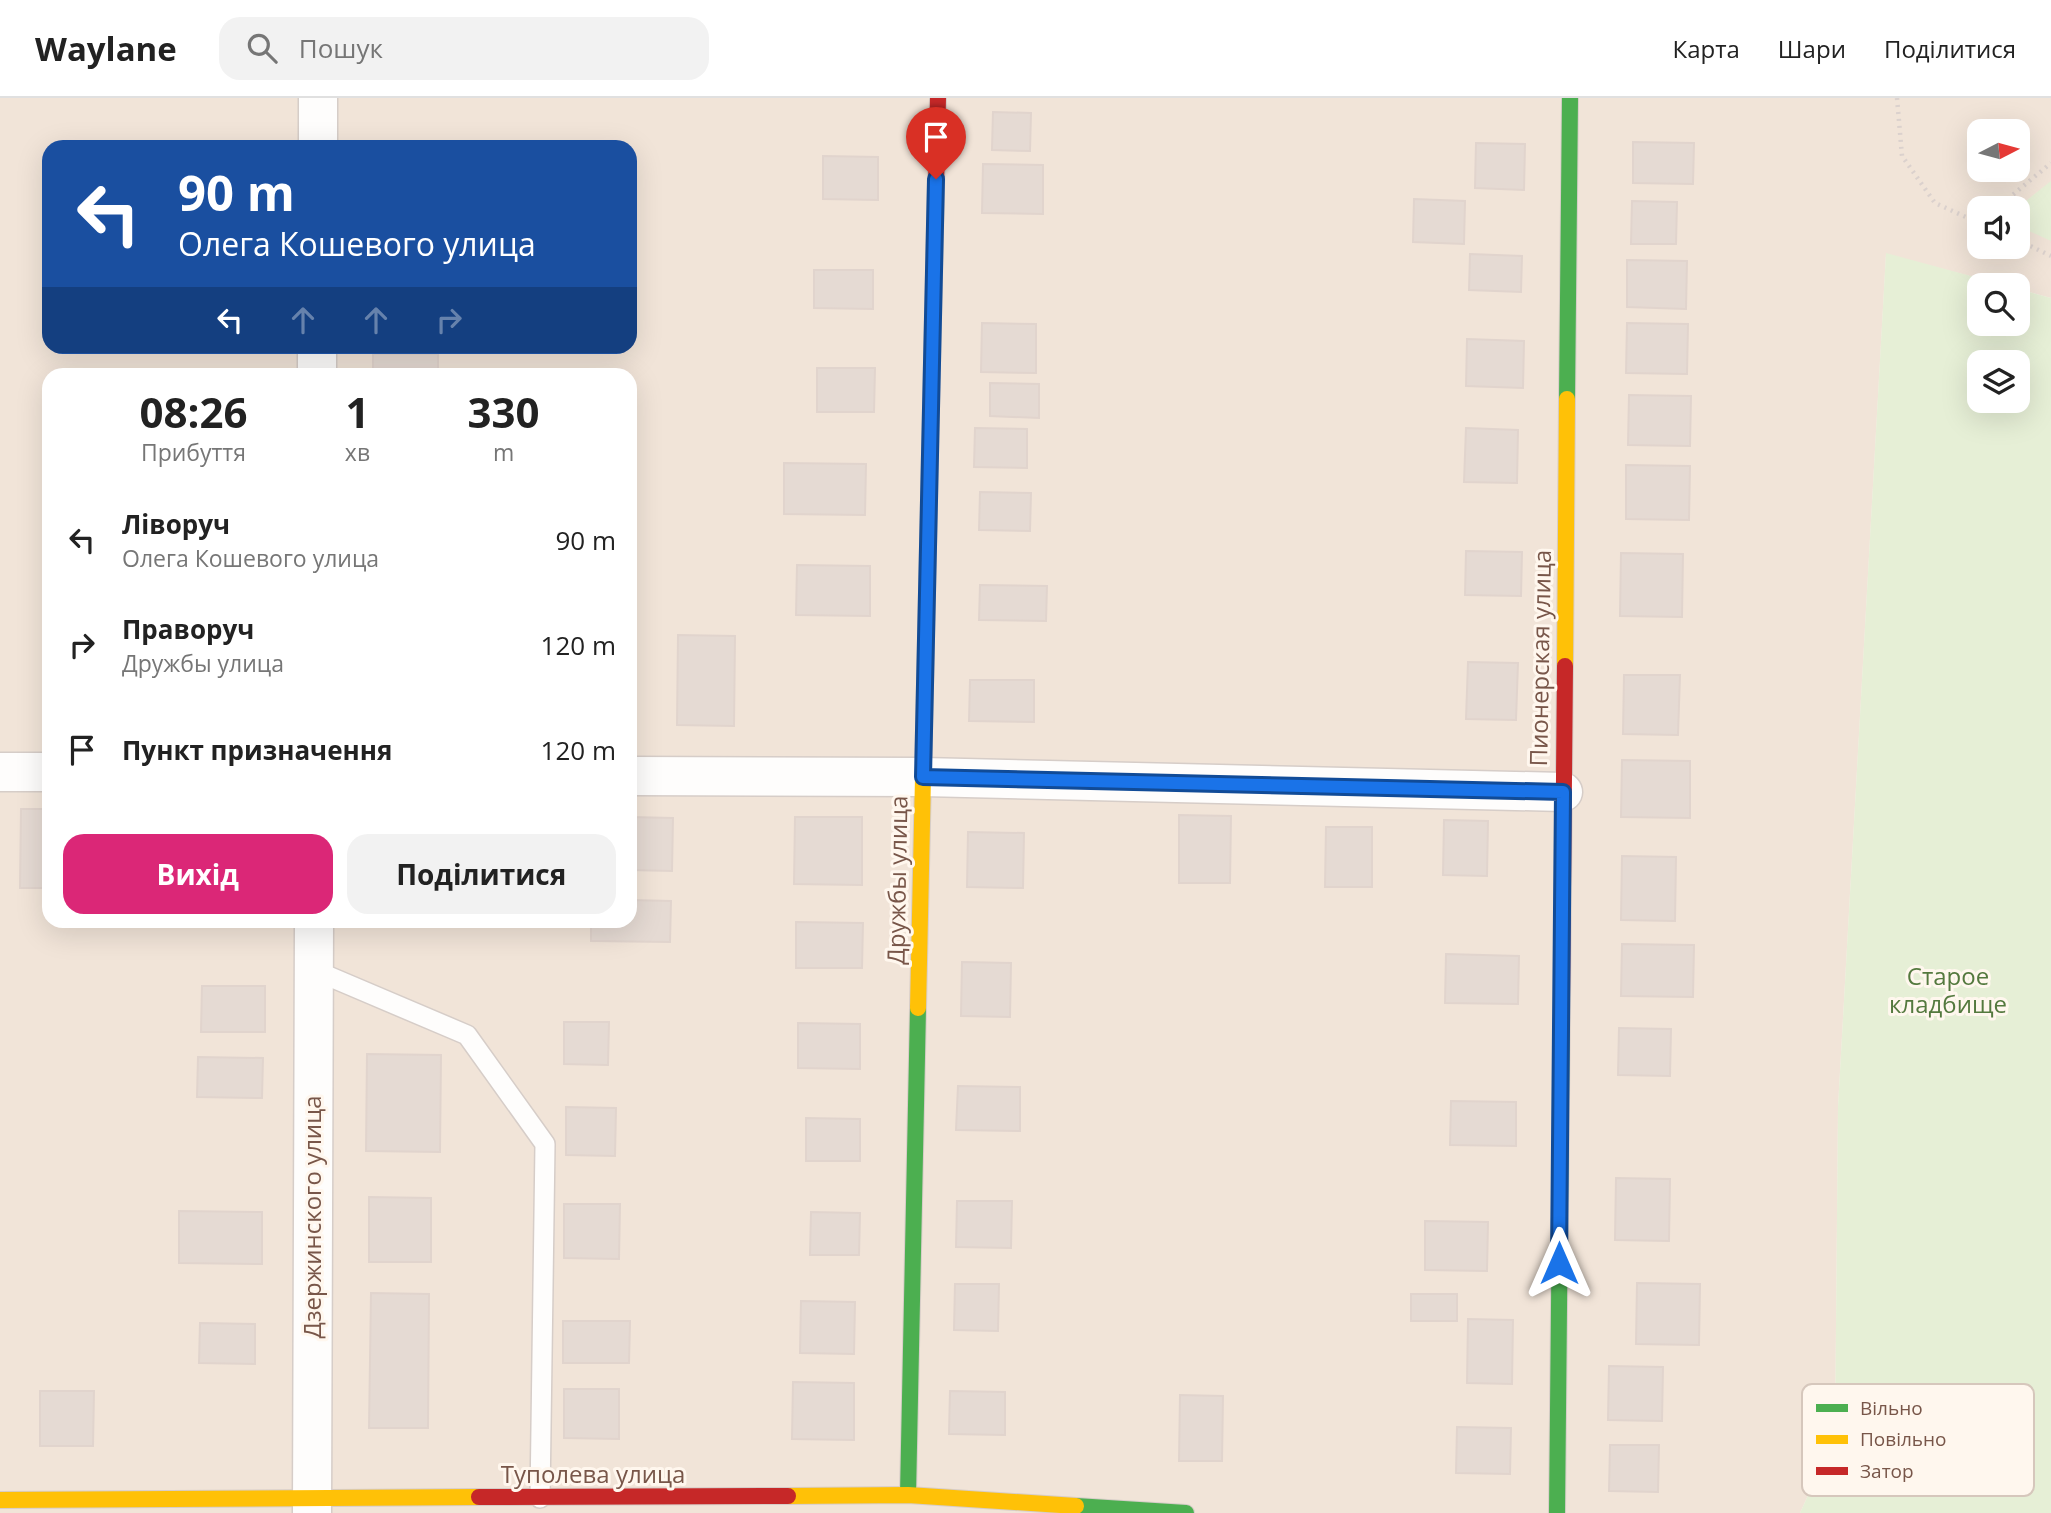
<!DOCTYPE html>
<html lang="uk">
<head>
<meta charset="utf-8">
<style>
	:root { --surface:#fff; --page:#f2f2f2; --text:#222; --muted:#767676; --line:#e0e0e0; --accent:#db2777 }
	body { margin:0; font-family:"Open Sans",sans-serif; background:var(--page); color:var(--text); height:100vh; display:flex; flex-direction:column; font-size:26px; white-space:nowrap }
	* { box-sizing:border-box; margin:0 }
	p { font-size:23px; color:var(--muted) }
	.icon { flex:none; width:38px; height:38px; fill:none; stroke:currentColor; stroke-width:2; stroke-linecap:round; stroke-linejoin:round }
	.map { position:relative; flex:1; overflow:hidden }
	.side { position:absolute; left:42px; top:270px; width:595px; height:560px; display:flex; flex-direction:column; background:var(--surface); border-radius:21px; box-shadow:0 7px 28px #0002 }
	.side>* { flex:none }
	.guide { position:absolute; left:42px; top:42px; width:595px; height:214px; border-radius:21px; box-shadow:0 7px 28px #0002; background:#1a4fa0; color:#fff; overflow:hidden }
	.needle { width:46px; rotate:84deg }
	.tools { position:absolute; left:1967px; top:21px; display:grid; gap:14px }
	.tools a { display:grid; place-items:center; width:63px; height:63px; border-radius:14px; background:var(--surface); box-shadow:0 7px 28px #0002; font-size:35px }
	.pin { position:absolute; display:grid; place-items:center; width:60px; height:60px; color:#fff; margin:-72px -30px; border-radius:50% 50% 50% 0; rotate:-45deg; box-shadow:0 0 7px #0007 }
	.pin .icon { rotate:45deg }
	.me { position:absolute; width:77px; margin:-38px; rotate:0deg; stroke-linejoin:round; filter:drop-shadow(0 0 5px #0008) }
	.turn { display:flex; align-items:center; gap:24px; height:147px; padding:0 21px; font-size:32px }
	.turn .icon { width:91px; height:91px; stroke-width:2.5 }
	.turn b { display:block; font-size:49px; line-height:60px }
	.lanes { display:flex; align-items:center; height:66px; padding:0 21px; background:#0003; justify-content:center; gap:35px; direction:ltr }
	.lanes .off { opacity:.35 }
	.eta { display:flex; justify-content:space-evenly; align-items:center; height:119px; text-align:center }
	.eta b { font-size:42px; font-weight:700; line-height:49px }
	.cta { display:flex; gap:14px; margin-top:auto; padding:14px 21px }
	.cta a { flex:1; height:80px; border-radius:21px; background:var(--accent); color:#fff; font-size:28px; font-weight:700; line-height:80px; text-align:center }
	.cta a+a { background:var(--page); color:var(--text) }
	ul { padding:0; list-style:none }
	li { display:flex; align-items:center; gap:21px; height:105px; padding:0 21px }
	li div { flex:1 }
	li b { display:block; font-size:26px }
	li em { font-style:normal }
	header { display:flex; align-items:center; gap:42px; box-sizing:border-box; height:98px; padding:0 35px; background:var(--surface); border-bottom:2px solid var(--line) }
	header strong { font-size:33px }
	nav { display:flex; gap:38px; margin-inline-start:auto; font-size:24px }
	.search { width:490px; height:63px; background:var(--page); display:flex; align-items:center; gap:18px; box-sizing:border-box; padding:0 24px; border-radius:21px; color:var(--muted); font-size:26px }
	.map>svg:first-child { display:block }
	.residential { fill:#f1e4d8; fill-rule:evenodd }
	.green { fill:#e6efd6; fill-rule:evenodd }
	.building { fill:#e5dad3; stroke:#e1d4cd; stroke-width:2 }
	.lines { fill:none; stroke-linecap:round; stroke-linejoin:round }
	.lane-casing { stroke:#d6cdc8; stroke-width:22 }
	.street-casing { stroke:#d6cdc8; stroke-width:41 }
	.fast-casing { stroke:#d7cdc8; stroke-width:18 }
	.slow-casing { stroke:#d7cdc8; stroke-width:18 }
	.jam-casing { stroke:#d7cdc8; stroke-width:18 }
	.path { stroke:#dbd1cd; stroke-width:4.5; stroke-dasharray:2 5; stroke-linecap:butt }
	.lane { stroke:#fefdfc; stroke-width:19 }
	.street { stroke:#fefdfc; stroke-width:38 }
	.fast { stroke:#4caf50; stroke-width:16 }
	.slow { stroke:#ffc107; stroke-width:16 }
	.jam { stroke:#c62828; stroke-width:16 }
	.route-casing { stroke:#114b97; stroke-width:18 }
	.route { stroke:#1a73e8; stroke-width:12 }
	.labels { text-anchor:middle; stroke-width:6; stroke-linejoin:round; paint-order:stroke }
	.street-label { font-size:24px; fill:#785649; stroke:#fff7ee }
	.park-label { font-size:24px; fill:#54793e; stroke:#fff7ee }
	.key { fill:#fff7ee; stroke:#d6c7bc; stroke-width:2 }
	.key-label { font-size:19px; fill:#785649 }
</style>
</head>
<body>
<header>
<strong>Waylane</strong>
<div class="search"><svg class="icon" aria-label="search" viewBox="0 0 24 24"><circle cx="10" cy="10" r="6"/><path d="M15 15l6 6"/></svg>Пошук</div>
<nav><a>Карта</a><a>Шари</a><a>Поділитися</a></nav>
</header>
<div class="map">
<svg width="2051" height="1415" viewBox="0 0 2051 1415">
	<rect width="100%" height="100%" fill="#f8f2eb"/>
	<!-- residential -->
	<path class="residential" d="M0,0H2051V200L2018,191V187H2004L1886,156L1838,1009L1835,1338L1800,1415H0ZM1979,33H2018V72H1979ZM49,49H630V248H49ZM1979,110H2018V149H1979ZM49,276H630V822H49Z"/>
	<!-- green -->
	<g class="green">
		<polygon points="2051,83 2051,143 2018,128 2017,110"/>
		<path d="M1886,155L2004,187H1979V226H2018V191L2051,200V1415H1800L1835,1338L1838,1009ZM1979,264H2018V303H1979Z"/>
	</g>
	<!-- building -->
	<g class="building">
		<polygon points="993,14 1031,15 1030,53 992,52"/>
		<polygon points="1633,44 1694,45 1693,86 1633,85"/>
		<polygon points="1476,45 1525,46 1524,92 1475,90"/>
		<polygon points="823,58 878,59 878,102 823,101"/>
		<polygon points="983,66 1043,67 1043,116 982,115"/>
		<polygon points="1414,101 1465,103 1464,146 1413,144"/>
		<polygon points="1632,103 1677,104 1676,146 1631,146"/>
		<polygon points="1470,156 1522,158 1521,194 1469,192"/>
		<polygon points="1627,162 1687,163 1686,211 1627,209"/>
		<polygon points="814,172 873,172 873,211 814,210"/>
		<polygon points="982,225 1036,226 1036,275 981,274"/>
		<polygon points="1627,225 1688,226 1687,276 1626,275"/>
		<polygon points="1467,241 1524,243 1523,290 1466,288"/>
		<polygon points="180,248 233,248 232,254 180,254"/>
		<rect x="373" y="256" width="65" height="20"/>
		<polygon points="817,270 875,270 874,314 817,314"/>
		<polygon points="990,285 1039,286 1039,320 990,318"/>
		<polygon points="1629,297 1691,298 1690,348 1628,347"/>
		<polygon points="975,330 1027,331 1027,370 974,369"/>
		<polygon points="1466,330 1518,332 1517,385 1464,384"/>
		<polygon points="784,365 866,366 865,417 784,416"/>
		<polygon points="1626,367 1690,368 1689,422 1626,421"/>
		<polygon points="980,394 1031,395 1030,433 979,432"/>
		<polygon points="1466,453 1522,454 1521,498 1465,497"/>
		<polygon points="1621,455 1683,456 1682,519 1620,518"/>
		<polygon points="797,467 870,468 870,518 796,517"/>
		<polygon points="980,487 1047,488 1046,523 979,522"/>
		<rect x="43" y="531" width="6" height="82"/>
		<polygon points="678,537 735,538 734,628 677,627"/>
		<polygon points="1468,564 1518,565 1516,622 1466,621"/>
		<polygon points="1624,577 1680,577 1678,637 1623,636"/>
		<polygon points="970,582 1034,582 1034,624 969,623"/>
		<polygon points="1622,662 1690,663 1690,720 1621,719"/>
		<polygon points="21,711 49,711 49,790 20,790"/>
		<polygon points="1179,717 1231,718 1230,785 1179,785"/>
		<polygon points="630,719 673,720 672,773 630,772"/>
		<polygon points="795,719 862,719 862,787 794,786"/>
		<polygon points="1444,722 1488,723 1487,778 1443,777"/>
		<polygon points="1326,729 1372,729 1372,789 1325,789"/>
		<polygon points="968,734 1024,735 1023,790 967,789"/>
		<polygon points="1622,758 1676,759 1675,823 1621,822"/>
		<polygon points="630,802 671,803 670,844 591,843 591,822 630,822"/>
		<polygon points="796,824 863,825 862,870 796,870"/>
		<polygon points="1622,846 1694,847 1693,899 1621,898"/>
		<polygon points="1446,856 1519,858 1518,906 1445,905"/>
		<polygon points="962,864 1011,865 1010,919 961,918"/>
		<polygon points="202,888 265,888 265,934 201,934"/>
		<polygon points="564,924 609,924 608,967 564,966"/>
		<polygon points="798,925 860,926 860,971 798,970"/>
		<polygon points="1619,930 1671,931 1670,978 1618,977"/>
		<polygon points="367,956 441,957 440,1054 366,1053"/>
		<polygon points="198,959 263,960 262,1000 197,999"/>
		<polygon points="958,988 1020,989 1020,1033 956,1032"/>
		<polygon points="1451,1003 1516,1004 1516,1048 1450,1047"/>
		<polygon points="566,1009 616,1010 615,1058 566,1057"/>
		<polygon points="806,1020 860,1021 860,1063 806,1063"/>
		<polygon points="1616,1080 1670,1081 1669,1143 1615,1142"/>
		<polygon points="369,1099 431,1100 431,1164 369,1164"/>
		<polygon points="957,1103 1012,1103 1011,1150 956,1149"/>
		<polygon points="564,1106 620,1106 619,1161 564,1160"/>
		<polygon points="179,1113 262,1114 262,1166 179,1165"/>
		<polygon points="811,1114 860,1115 859,1157 810,1157"/>
		<polygon points="1425,1123 1488,1124 1487,1173 1425,1172"/>
		<polygon points="1637,1185 1700,1186 1699,1247 1636,1246"/>
		<polygon points="955,1186 999,1186 998,1233 954,1232"/>
		<polygon points="371,1195 429,1196 428,1330 369,1330"/>
		<rect x="1411" y="1196" width="46" height="27"/>
		<polygon points="801,1203 855,1204 854,1256 800,1255"/>
		<polygon points="1468,1221 1513,1222 1512,1286 1467,1285"/>
		<polygon points="563,1223 630,1223 629,1265 563,1265"/>
		<polygon points="200,1225 255,1226 255,1266 199,1265"/>
		<polygon points="1609,1268 1663,1269 1662,1323 1608,1322"/>
		<polygon points="793,1284 854,1285 854,1342 792,1341"/>
		<polygon points="564,1291 619,1291 619,1341 564,1340"/>
		<polygon points="40,1293 94,1293 93,1348 40,1348"/>
		<polygon points="950,1293 1005,1294 1005,1337 949,1336"/>
		<polygon points="1180,1297 1223,1298 1222,1363 1179,1363"/>
		<polygon points="1457,1329 1511,1330 1510,1376 1456,1375"/>
		<polygon points="1610,1347 1659,1347 1658,1394 1609,1393"/>
	</g>
	<g class="lines">
		<defs>
			<polyline id="lane" points="314,872 467,937 545,1046 540,1400"/>
			<g id="street">
				<polyline points="318,49 318,0"/>
				<polyline points="317,276 317,248"/>
				<polyline points="0,674 49,674"/>
				<polyline points="630,678 923,679 1563,694"/>
				<polyline points="312,1415 314,822"/>
			</g>
			<g id="fast">
				<polyline points="1567,301 1570,0"/>
				<polyline points="908,1397 918,910"/>
				<polyline points="1076,1408 1186,1415"/>
				<polyline points="1557,1415 1562,900"/>
			</g>
			<g id="slow">
				<polyline points="1565,568 1567,301"/>
				<polyline points="918,910 931,310"/>
				<polyline points="788,1398 908,1397 1076,1408"/>
				<polyline points="0,1402 479,1399"/>
			</g>
			<g id="jam">
				<polyline points="931,310 938,0"/>
				<polyline points="1562,900 1565,568"/>
				<polyline points="479,1399 788,1398"/>
			</g>
		</defs>
		<!-- lane casing -->
		<use href="#lane" class="lane-casing"/>
		<!-- street casing -->
		<use href="#street" class="street-casing"/>
		<!-- fast casing -->
		<use href="#fast" class="fast-casing"/>
		<!-- slow casing -->
		<use href="#slow" class="slow-casing"/>
		<!-- jam casing -->
		<use href="#jam" class="jam-casing"/>
		<!-- path -->
		<g class="path">
			<polyline points="1897,0 1902,58 1935,105 1979,125"/>
			<polyline points="1997,110 2051,65"/>
			<polyline points="2018,142 2051,158"/>
		</g>
		<!-- lane -->
		<use href="#lane" class="lane"/>
		<!-- street -->
		<use href="#street" class="street"/>
		<!-- fast -->
		<use href="#fast" class="fast"/>
		<!-- slow -->
		<use href="#slow" class="slow"/>
		<!-- jam -->
		<use href="#jam" class="jam"/>
	</g>
	<g class="lines">
		<defs>
			<polyline id="route" points="936,81 923,679 1563,694 1559,1165"/>
		</defs>
		<!-- route casing -->
		<use href="#route" class="route-casing"/>
		<!-- route -->
		<use href="#route" class="route"/>
	</g>
	<g class="labels">
		<!-- street labels -->
		<g class="street-label">
			<text transform="translate(1541 560) rotate(-89)" y="8">Пионерская улица</text>
			<text transform="translate(898 782) rotate(-89)" y="8">Дружбы улица</text>
			<text transform="translate(313 1119) rotate(-90)" y="8">Дзержинского улица</text>
			<text x="593" y="1385">Туполева улица</text>
		</g>
		<!-- park labels -->
		<g class="park-label">
			<text x="1948" y="887">Старое<tspan x="1948" dy="28">кладбище</tspan></text>
		</g>
	</g>
	<!-- legend -->
	<rect x="1802" y="1286" width="232" height="112" rx="10" class="key"/>
	<rect x="1816" y="1306" width="32" height="8" fill="#4caf50"/>
	<rect x="1816" y="1337" width="32" height="9" fill="#ffc107"/>
	<rect x="1816" y="1369" width="32" height="8" fill="#c62828"/>
	<g class="key-label">
		<text x="1860" y="1317">Вільно</text>
		<text x="1860" y="1348">Повільно</text>
		<text x="1860" y="1380">Затор</text>
	</g>
</svg>
<div class="tools">
<a><svg class="needle" viewBox="-14 -14 28 28"><path d="M0-13l5 13h-10z" fill="#e53935"/><path d="M0 13l5-13h-10z" fill="#767676"/></svg></a>
<a><svg class="icon" aria-label="sound" viewBox="0 0 24 24"><path d="M4 9h4l5-4v14l-5-4H4zM17 9q2 3 0 6"/></svg></a>
<a><svg class="icon" aria-label="search" viewBox="0 0 24 24"><circle cx="10" cy="10" r="6"/><path d="M15 15l6 6"/></svg></a>
<a><svg class="icon" aria-label="layers" viewBox="0 0 24 24"><path d="M12 4l9 5-9 5-9-5zM3 14l9 5 9-5"/></svg></a>
</div>
<div class="pin" style="left:936px;top:81px;background:#d93025"><svg class="icon" aria-label="arrive" viewBox="0 0 24 24"><path d="M6 21V4h12l-3 4 3 4H6"/></svg></div>
<svg class="me" style="left:1559px;top:1165px" viewBox="-20 -20 40 40"><path d="M0-17L14 15 0 8-14 15z" fill="#1a73e8" stroke="#fff" stroke-width="4"/></svg>
<div class="guide">
<div class="turn"><svg class="icon" aria-label="left" viewBox="0 0 24 24"><path d="M17 20v-9H6M10 6l-5 5 5 5"/></svg><div><b>90 m</b>Олега Кошевого улица</div></div>
<div class="lanes"><svg class="icon" aria-label="left" viewBox="0 0 24 24"><path d="M17 20v-9H6M10 6l-5 5 5 5"/></svg><svg class="icon off" aria-label="ahead" viewBox="0 0 24 24"><path d="M12 20V5M6 11l6-6 6 6"/></svg><svg class="icon off" aria-label="ahead" viewBox="0 0 24 24"><path d="M12 20V5M6 11l6-6 6 6"/></svg><svg class="icon off" aria-label="right" viewBox="0 0 24 24"><path d="M7 20v-9h11M14 6l5 5-5 5"/></svg></div>
</div>
<section class="side">
<div class="eta">
<div><b>08:26</b><p>Прибуття</p></div>
<div><b>1</b><p>хв</p></div>
<div><b>330</b><p>m</p></div>
</div>
<ul>
<li><svg class="icon" aria-label="left" viewBox="0 0 24 24"><path d="M17 20v-9H6M10 6l-5 5 5 5"/></svg><div><b>Ліворуч</b><p>Олега Кошевого улица</p></div><em>90 m</em></li>
<li><svg class="icon" aria-label="right" viewBox="0 0 24 24"><path d="M7 20v-9h11M14 6l5 5-5 5"/></svg><div><b>Праворуч</b><p>Дружбы улица</p></div><em>120 m</em></li>
<li><svg class="icon" aria-label="arrive" viewBox="0 0 24 24"><path d="M6 21V4h12l-3 4 3 4H6"/></svg><div><b>Пункт призначення</b></div><em>120 m</em></li>
</ul>
<div class="cta"><a>Вихід</a><a>Поділитися</a></div>
</section>
</div>
</body>
</html>
